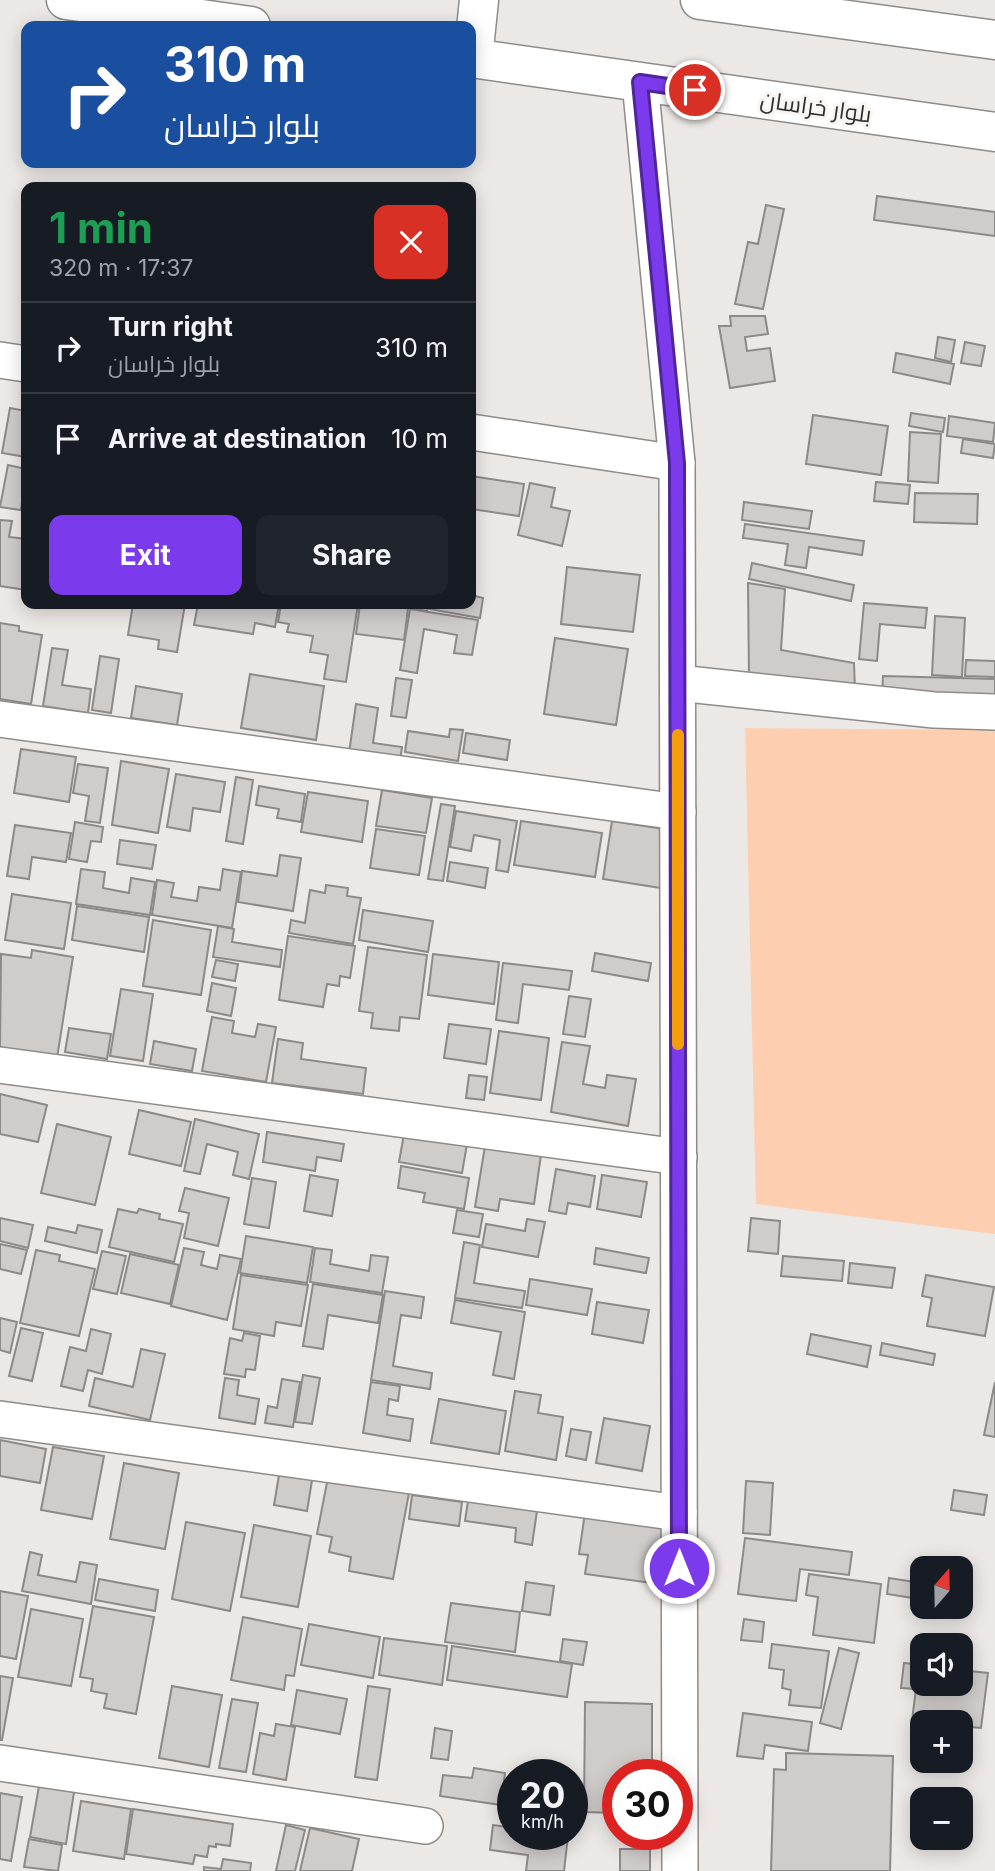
<!DOCTYPE html>
<html lang="en">
<head>
<meta charset="utf-8">
<style>
	:root { --surface:#171b24; --page:#20242c; --text:#f1f3f6; --muted:#9ea1a6; --line:#363941; --accent:#7c3aed }
	body { margin:0; font-family:Inter,Cairo,sans-serif; background:var(--page); color:var(--text); height:100vh; display:flex; flex-direction:column; font-size:26px; white-space:nowrap }
	* { box-sizing:border-box; margin:0 }
	p { font-size:23px; color:var(--muted) }
	.icon { flex:none; width:38px; height:38px; fill:none; stroke:currentColor; stroke-width:2; stroke-linecap:round; stroke-linejoin:round }
	.map { position:relative; flex:1; overflow:hidden }
	.details { position:absolute; left:21px; top:182px; width:455px; height:427px; display:flex; flex-direction:column; background:var(--surface); border-radius:14px; box-shadow:0 4px 18px #0003 }
	.details>* { flex:none }
	.banner { position:absolute; left:21px; top:21px; width:455px; height:147px; border-radius:14px; box-shadow:0 4px 18px #0003; background:#1a4fa0; color:#fff; overflow:hidden }
	.needle { width:46px; rotate:20deg }
	.buttons { position:absolute; left:910px; top:1556px; display:grid; gap:14px }
	.buttons a { display:grid; place-items:center; width:63px; height:63px; border-radius:14px; background:var(--surface); box-shadow:0 4px 18px #0003; font-size:35px }
	.speed { position:absolute; left:497px; top:1759px; display:flex; gap:14px; font-size:35px; font-weight:700; text-align:center }
	.speed>* { display:grid; place-content:center; width:91px; height:91px; border-radius:50%; background:var(--surface); box-shadow:0 4px 18px #0003; line-height:1 }
	.speed small { font-size:18px; font-weight:400 }
	.speed .limit { border:10px solid #d22; background:#fff; color:#111 }
	.pin { position:absolute; display:grid; place-items:center; width:60px; height:60px; color:#fff; margin:-30px; border:4px solid #fff; border-radius:50%; box-shadow:0 2px 7px #0007 }
	.me { position:absolute; width:77px; margin:-38px; rotate:0deg; stroke-linejoin:round; filter:drop-shadow(0 0 5px #0008) }
	.turn { display:flex; align-items:center; gap:24px; height:147px; padding:0 28px; font-size:32px }
	.turn .icon { width:91px; height:91px; stroke-width:2.5 }
	.turn b { display:block; font-size:49px; line-height:60px }
	.round { display:grid; place-items:center; flex:none; width:74px; height:74px; border-radius:14px; background:var(--page) }
	.headline { display:flex; align-items:center; justify-content:space-between; height:119px; padding:0 28px }
	h1 { font-size:42px; font-weight:700; line-height:52px; color:#1e9e55 }
	.button { display:flex; gap:14px; margin-top:auto; padding:14px 28px }
	.button a { flex:1; height:80px; border-radius:14px; background:var(--accent); color:#fff; font-size:28px; font-weight:700; line-height:80px; text-align:center }
	.button a+a { background:var(--page); color:var(--text) }
	ul { padding:0; list-style:none }
	li { display:flex; align-items:center; gap:21px; height:91px; padding:0 28px; border-top:2px solid var(--line) }
	li div { flex:1 }
	li b { display:block; font-size:26px }
	li em { font-style:normal }
	.map>svg:first-child { display:block }
	.green { fill:#fdcfb0 }
	.building { fill:#cfccca; stroke:#8c8987; stroke-width:2 }
	.lines { fill:none; stroke-linecap:round; stroke-linejoin:round }
	.street-casing { stroke:#8e8b89; stroke-width:38 }
	.secondary-casing { stroke:#8e8b89; stroke-width:41 }
	.street { stroke:#fff; stroke-width:35 }
	.secondary { stroke:#fff; stroke-width:38 }
	.route-casing { stroke:#51269a; stroke-width:18 }
	.route { stroke:#7c3aed; stroke-width:12 }
	.slow { stroke:#f59e0b; stroke-width:12 }
	.labels { text-anchor:middle; stroke-width:6; stroke-linejoin:round; paint-order:stroke }
	.street-label { font-size:23px; fill:#302f2e; stroke:#f8f5f3 }
</style>
</head>
<body>
<div class="map">
<svg width="995" height="1871" viewBox="0 0 995 1871">
	<rect width="100%" height="100%" fill="#ebe8e5"/>
	<!-- green -->
	<polygon class="green" points="745,728 995,730 995,1234 756,1204"/>
	<!-- building -->
	<g class="building">
		<polygon points="877,196 995,212 995,236 874,220"/>
		<polygon points="766,205 784,209 763,309 735,304 748,242 758,244"/>
		<polygon points="730,316 765,316 768,334 745,337 747,351 770,348 775,381 730,388 719,326 731,326"/>
		<polygon points="938,337 955,340 951,362 935,358"/>
		<polygon points="965,342 985,346 981,366 961,363"/>
		<polygon points="896,353 954,364 950,384 893,372"/>
		<polygon points="10,408 26,411 26,457 2,453"/>
		<polygon points="911,413 945,418 943,432 909,426"/>
		<polygon points="813,415 888,426 881,475 806,464"/>
		<polygon points="949,416 995,423 993,442 947,436"/>
		<polygon points="910,432 941,434 938,483 908,481"/>
		<polygon points="963,439 995,444 993,458 961,453"/>
		<polygon points="8,465 26,469 21,510 0,507"/>
		<polygon points="471,476 524,484 519,516 471,509"/>
		<polygon points="876,482 910,485 908,504 874,501"/>
		<polygon points="530,483 555,488 551,507 570,511 562,546 518,535"/>
		<polygon points="915,493 978,494 977,524 914,522"/>
		<polygon points="744,502 812,511 809,529 742,520"/>
		<polygon points="0,520 12,521 9,537 26,539 26,590 0,586"/>
		<polygon points="745,524 864,541 862,555 809,547 806,568 785,565 788,544 743,538"/>
		<polygon points="752,563 854,585 851,601 749,579"/>
		<polygon points="567,567 640,575 633,632 561,624"/>
		<polygon points="748,583 785,589 781,650 854,663 855,692 749,679"/>
		<polygon points="471,595 483,598 480,618 429,609 430,604 471,604"/>
		<polygon points="864,603 927,608 925,628 880,624 877,661 859,659"/>
		<polygon points="133,604 185,604 177,652 158,649 159,640 128,635"/>
		<polygon points="198,604 279,604 275,627 255,623 253,634 194,625"/>
		<polygon points="281,604 358,604 346,682 324,679 328,655 310,652 313,636 287,632 289,624 278,622"/>
		<polygon points="360,604 408,608 404,640 356,634"/>
		<polygon points="411,604 428,604 427,611 410,608"/>
		<polygon points="410,609 478,620 472,655 454,653 457,635 424,629 417,673 400,670"/>
		<polygon points="935,616 965,618 962,677 932,675"/>
		<polygon points="0,623 19,626 19,631 42,635 31,704 0,699"/>
		<polygon points="555,638 628,649 616,725 544,714"/>
		<polygon points="52,648 68,650 62,685 91,689 88,713 43,706"/>
		<polygon points="100,656 119,659 111,713 92,710"/>
		<polygon points="966,660 995,661 995,677 965,676"/>
		<polygon points="250,674 324,686 316,740 241,728"/>
		<polygon points="883,676 995,679 995,702 882,699"/>
		<polygon points="396,678 412,680 406,718 391,716"/>
		<polygon points="136,686 182,694 177,725 131,718"/>
		<polygon points="356,704 378,708 373,743 402,747 400,761 349,753"/>
		<polygon points="450,729 463,730 458,761 405,752 408,731 449,737"/>
		<polygon points="466,733 510,740 507,760 463,753"/>
		<polygon points="21,749 76,757 69,802 14,793"/>
		<polygon points="121,761 169,769 158,833 112,825"/>
		<polygon points="78,764 108,768 100,823 85,821 89,796 73,793"/>
		<polygon points="176,774 225,782 220,812 193,808 190,831 167,827"/>
		<polygon points="236,777 253,780 243,844 226,841"/>
		<polygon points="259,786 305,794 301,822 277,818 279,809 256,805"/>
		<polygon points="382,790 432,798 426,833 376,826"/>
		<polygon points="308,792 368,801 362,842 301,832"/>
		<polygon points="441,804 455,806 443,881 428,879"/>
		<polygon points="456,811 517,821 508,872 496,870 500,840 474,835 471,851 450,847"/>
		<polygon points="521,821 602,833 595,877 514,865"/>
		<polygon points="612,821 670,830 661,888 603,879"/>
		<polygon points="75,822 103,827 101,842 91,841 87,862 69,859"/>
		<polygon points="15,825 71,833 66,862 32,857 29,879 7,876"/>
		<polygon points="376,829 425,836 419,875 370,868"/>
		<polygon points="120,840 156,845 152,869 117,864"/>
		<polygon points="280,855 301,858 293,911 238,902 242,871 277,876"/>
		<polygon points="450,862 488,868 485,888 447,881"/>
		<polygon points="81,869 105,872 103,888 129,893 131,878 155,882 150,915 76,904"/>
		<polygon points="223,869 241,872 232,928 152,915 157,880 174,883 171,897 197,901 199,887 220,890"/>
		<polygon points="326,885 348,888 347,896 361,898 353,944 289,933 291,920 305,923 310,890 325,893"/>
		<polygon points="12,894 71,903 64,949 5,940"/>
		<polygon points="77,906 149,917 144,952 72,940"/>
		<polygon points="363,910 433,921 428,952 359,940"/>
		<polygon points="153,920 211,930 201,995 143,986"/>
		<polygon points="218,926 234,929 232,942 282,950 280,967 213,957"/>
		<polygon points="288,936 355,946 350,978 340,976 339,986 327,984 323,1007 279,1000"/>
		<polygon points="368,947 427,955 419,1019 400,1017 399,1031 371,1028 373,1013 359,1011"/>
		<polygon points="32,950 73,957 57,1058 0,1049 1,954 31,958"/>
		<polygon points="595,953 651,963 648,981 592,971"/>
		<polygon points="433,954 499,962 494,1004 428,995"/>
		<polygon points="216,960 238,964 235,981 212,977"/>
		<polygon points="503,963 572,971 569,990 523,984 518,1023 496,1020"/>
		<polygon points="212,983 236,988 231,1016 207,1011"/>
		<polygon points="121,989 153,994 143,1061 110,1056"/>
		<polygon points="569,996 591,999 585,1037 563,1034"/>
		<polygon points="212,1017 234,1021 232,1033 255,1037 258,1024 276,1027 266,1082 202,1071"/>
		<polygon points="449,1024 491,1029 486,1064 444,1058"/>
		<polygon points="69,1028 111,1034 107,1059 65,1052"/>
		<polygon points="499,1031 549,1038 541,1100 490,1093"/>
		<polygon points="278,1039 303,1043 301,1059 366,1068 363,1094 272,1083"/>
		<polygon points="154,1041 196,1049 192,1071 150,1064"/>
		<polygon points="562,1042 590,1046 583,1084 605,1088 607,1075 636,1079 628,1126 551,1112"/>
		<polygon points="469,1075 487,1077 484,1100 466,1098"/>
		<polygon points="0,1094 47,1105 38,1142 0,1134"/>
		<polygon points="139,1110 191,1122 181,1166 129,1154"/>
		<polygon points="195,1119 259,1134 249,1179 233,1175 238,1152 207,1144 200,1174 184,1171"/>
		<polygon points="57,1124 111,1137 95,1205 41,1193"/>
		<polygon points="267,1132 344,1144 341,1161 317,1157 315,1171 263,1162"/>
		<polygon points="404,1134 467,1144 462,1173 399,1162"/>
		<polygon points="485,1146 541,1155 534,1204 500,1199 498,1211 475,1207"/>
		<polygon points="401,1166 469,1178 464,1209 423,1202 425,1193 398,1188"/>
		<polygon points="556,1169 595,1176 590,1207 568,1203 566,1214 549,1211"/>
		<polygon points="310,1175 338,1180 332,1216 304,1211"/>
		<polygon points="602,1175 647,1182 641,1217 597,1209"/>
		<polygon points="252,1178 276,1182 269,1228 244,1224"/>
		<polygon points="185,1188 229,1198 218,1246 184,1238 189,1213 179,1211"/>
		<polygon points="118,1209 137,1213 139,1209 160,1214 159,1219 183,1224 174,1262 109,1247"/>
		<polygon points="457,1210 483,1214 479,1237 453,1233"/>
		<polygon points="0,1218 33,1225 28,1248 0,1241"/>
		<polygon points="751,1218 780,1221 778,1254 748,1251"/>
		<polygon points="527,1219 545,1222 538,1257 482,1247 486,1224 525,1231"/>
		<polygon points="78,1225 102,1230 97,1253 45,1241 48,1227 76,1233"/>
		<polygon points="246,1236 313,1247 307,1283 240,1273"/>
		<polygon points="464,1242 480,1245 474,1283 525,1291 522,1308 455,1298"/>
		<polygon points="0,1244 27,1250 21,1274 0,1269"/>
		<polygon points="184,1248 204,1252 201,1265 217,1269 220,1255 241,1259 227,1320 171,1306"/>
		<polygon points="315,1248 332,1250 330,1264 369,1271 371,1255 388,1257 382,1293 310,1282"/>
		<polygon points="596,1248 649,1258 646,1273 594,1264"/>
		<polygon points="36,1250 60,1255 59,1261 95,1269 79,1336 20,1323"/>
		<polygon points="102,1251 126,1256 117,1294 93,1289"/>
		<polygon points="130,1254 179,1265 170,1304 121,1293"/>
		<polygon points="783,1256 844,1261 842,1281 781,1276"/>
		<polygon points="850,1263 895,1268 892,1288 848,1283"/>
		<polygon points="241,1275 308,1285 301,1326 276,1322 274,1336 233,1329"/>
		<polygon points="926,1275 994,1287 985,1336 927,1326 932,1298 922,1296"/>
		<polygon points="530,1279 592,1289 587,1315 526,1305"/>
		<polygon points="313,1284 383,1295 378,1323 328,1315 323,1349 303,1346"/>
		<polygon points="385,1291 424,1297 421,1318 401,1315 393,1366 432,1373 430,1389 371,1380"/>
		<polygon points="455,1300 525,1312 514,1379 493,1375 501,1332 451,1323"/>
		<polygon points="597,1302 649,1310 643,1343 592,1334"/>
		<polygon points="0,1318 17,1322 10,1353 0,1350"/>
		<polygon points="21,1328 43,1333 32,1381 9,1376"/>
		<polygon points="91,1329 111,1334 102,1374 88,1370 83,1391 61,1386 70,1347 86,1351"/>
		<polygon points="244,1333 260,1336 255,1370 246,1369 245,1377 224,1374 230,1338 242,1341"/>
		<polygon points="811,1334 871,1346 867,1367 807,1354"/>
		<polygon points="882,1343 935,1354 933,1365 880,1355"/>
		<polygon points="141,1349 165,1354 150,1420 89,1406 95,1378 133,1387"/>
		<polygon points="303,1375 320,1378 312,1424 295,1422"/>
		<polygon points="225,1378 239,1380 237,1395 259,1399 255,1424 219,1418"/>
		<polygon points="282,1379 300,1382 293,1427 265,1423 268,1406 277,1408"/>
		<polygon points="371,1382 400,1386 398,1401 389,1399 387,1415 413,1419 410,1441 363,1433"/>
		<polygon points="995,1382 995,1437 984,1435"/>
		<polygon points="515,1391 541,1395 538,1413 563,1417 556,1460 505,1451"/>
		<polygon points="439,1399 506,1411 499,1454 431,1443"/>
		<polygon points="604,1418 650,1426 642,1471 596,1463"/>
		<polygon points="571,1429 591,1432 586,1460 566,1456"/>
		<polygon points="0,1440 46,1449 40,1483 0,1476"/>
		<polygon points="53,1447 104,1456 92,1519 41,1510"/>
		<polygon points="124,1463 179,1473 165,1549 110,1539"/>
		<polygon points="281,1463 314,1468 307,1511 274,1505"/>
		<polygon points="330,1467 411,1482 393,1579 349,1571 351,1557 329,1552 332,1537 317,1534"/>
		<polygon points="746,1481 773,1483 770,1535 743,1533"/>
		<polygon points="954,1490 987,1495 984,1515 951,1510"/>
		<polygon points="412,1495 462,1502 459,1526 409,1519"/>
		<polygon points="468,1501 537,1511 532,1545 515,1542 516,1528 465,1521"/>
		<polygon points="586,1506 668,1518 659,1584 585,1574 588,1555 579,1554"/>
		<polygon points="186,1522 245,1533 230,1611 172,1599"/>
		<polygon points="254,1525 311,1536 298,1607 241,1597"/>
		<polygon points="745,1538 852,1552 849,1575 800,1569 796,1601 738,1594"/>
		<polygon points="30,1552 42,1555 38,1575 76,1582 80,1562 97,1565 91,1604 22,1591"/>
		<polygon points="809,1574 881,1584 874,1643 813,1635 818,1597 806,1595"/>
		<polygon points="889,1578 915,1582 913,1598 887,1594"/>
		<polygon points="99,1579 158,1590 155,1611 95,1600"/>
		<polygon points="526,1582 554,1586 550,1615 522,1611"/>
		<polygon points="0,1591 28,1596 16,1659 0,1656"/>
		<polygon points="451,1603 520,1612 515,1652 445,1642"/>
		<polygon points="93,1606 154,1617 136,1714 104,1708 107,1694 91,1691 93,1679 80,1677"/>
		<polygon points="31,1609 83,1619 71,1686 18,1677"/>
		<polygon points="243,1617 302,1629 294,1676 286,1675 284,1690 231,1680"/>
		<polygon points="744,1619 764,1622 762,1642 741,1640"/>
		<polygon points="309,1624 380,1637 373,1678 301,1665"/>
		<polygon points="384,1638 447,1646 442,1685 379,1675"/>
		<polygon points="563,1639 587,1642 583,1665 560,1661"/>
		<polygon points="772,1644 829,1651 821,1708 789,1705 791,1690 782,1688 784,1670 769,1668"/>
		<polygon points="452,1646 572,1664 567,1697 447,1680"/>
		<polygon points="839,1648 859,1653 841,1729 820,1723"/>
		<polygon points="904,1663 922,1665 922,1684 961,1684 961,1670 988,1673 981,1728 961,1726 961,1722 912,1720 916,1689 901,1688"/>
		<polygon points="0,1676 13,1678 2,1740 0,1740"/>
		<polygon points="172,1686 222,1695 209,1767 159,1758"/>
		<polygon points="368,1686 390,1689 377,1780 355,1777"/>
		<polygon points="297,1690 347,1699 340,1734 291,1725"/>
		<polygon points="232,1699 258,1703 246,1772 219,1768"/>
		<polygon points="585,1702 652,1704 652,1774 618,1774 618,1813 584,1812"/>
		<polygon points="743,1713 812,1722 808,1751 765,1745 763,1759 737,1756"/>
		<polygon points="276,1724 295,1727 286,1780 253,1774 260,1733 274,1736"/>
		<polygon points="435,1728 452,1731 448,1760 431,1758"/>
		<polygon points="786,1753 893,1756 890,1871 771,1871 774,1769 786,1770"/>
		<polygon points="474,1768 505,1773 501,1805 440,1796 443,1775 472,1778"/>
		<polygon points="39,1786 74,1792 66,1844 30,1837"/>
		<polygon points="0,1793 22,1797 11,1861 0,1859"/>
		<polygon points="81,1801 131,1809 124,1859 73,1851"/>
		<polygon points="133,1809 233,1824 230,1846 216,1844 216,1847 209,1846 207,1857 195,1855 193,1864 126,1854"/>
		<polygon points="286,1825 305,1830 295,1871 276,1871"/>
		<polygon points="493,1825 513,1828 513,1834 556,1834 568,1836 564,1871 526,1871 528,1855 490,1850"/>
		<polygon points="310,1828 359,1839 352,1871 300,1871"/>
		<polygon points="29,1839 62,1845 58,1871 24,1867"/>
		<rect x="620" y="1849" width="30" height="22"/>
		<polygon points="223,1859 251,1863 250,1871 204,1871 204,1867 221,1869"/>
	</g>
	<g class="lines">
		<defs>
			<g id="street">
				<polyline points="640,82 677,463 680,1871"/>
				<polyline points="0,360 26,364"/>
				<polyline points="471,432 677,463"/>
				<polyline points="678,683 934,710 995,712"/>
				<polyline points="0,719 678,812"/>
				<polyline points="0,1065 679,1157"/>
				<polyline points="0,1419 679,1513"/>
				<polyline points="0,1763 425,1826"/>
			</g>
			<g id="secondary">
				<polyline points="66,0 251,26"/>
				<polyline points="700,0 995,40"/>
				<polyline points="471,58 995,132"/>
				<polyline points="473,58 479,0"/>
			</g>
		</defs>
		<!-- street casing -->
		<use href="#street" class="street-casing"/>
		<!-- secondary casing -->
		<use href="#secondary" class="secondary-casing"/>
		<!-- street -->
		<use href="#street" class="street"/>
		<!-- secondary -->
		<use href="#secondary" class="secondary"/>
	</g>
	<g class="lines">
		<defs>
			<polyline id="route" points="679,1568 677,463 640,82 695,90"/>
		</defs>
		<!-- route casing -->
		<use href="#route" class="route-casing"/>
		<!-- route -->
		<use href="#route" class="route"/>
		<!-- slow -->
		<polyline class="slow" points="678,735 678,1044"/>
	</g>
	<g class="labels">
		<!-- street labels -->
		<g class="street-label">
			<text transform="translate(816 107) rotate(8)" y="8">بلوار خراسان</text>
		</g>
	</g>
</svg>
<div class="buttons">
<a><svg class="needle" viewBox="-14 -14 28 28"><path d="M0-13l5 13h-10z" fill="#e53935"/><path d="M0 13l5-13h-10z" fill="#9ea1a6"/></svg></a>
<a><svg class="icon" aria-label="sound" viewBox="0 0 24 24"><path d="M4 9h4l5-4v14l-5-4H4zM17 9q2 3 0 6"/></svg></a>
<a>+</a>
<a>−</a>
</div>
<div class="speed"><div>20<small>km/h</small></div><div class="limit">30</div></div>
<div class="pin" style="left:695px;top:90px;background:#d93025"><svg class="icon" aria-label="arrive" viewBox="0 0 24 24"><path d="M6 21V4h12l-3 4 3 4H6"/></svg></div>
<svg class="me" style="left:679px;top:1568px" viewBox="-20 -20 40 40"><circle r="17" fill="#7c3aed" stroke="#fff" stroke-width="3"/><path d="M0-11L8 9 0 5-8 9z" fill="#fff"/></svg>
<div class="banner">
<div class="turn"><svg class="icon" aria-label="right" viewBox="0 0 24 24"><path d="M7 20v-9h11M14 6l5 5-5 5"/></svg><div><b>310 m</b>بلوار خراسان</div></div>
</div>
<section class="details">
<div class="headline"><div><h1>1 min</h1><p>320 m · 17:37</p></div><a class="round" style="background:#d93025;color:#fff"><svg class="icon" aria-label="close" viewBox="0 0 24 24"><path d="M6 6l12 12M18 6L6 18"/></svg></a></div>
<ul>
<li><svg class="icon" aria-label="right" viewBox="0 0 24 24"><path d="M7 20v-9h11M14 6l5 5-5 5"/></svg><div><b>Turn right</b><p>بلوار خراسان</p></div><em>310 m</em></li>
<li><svg class="icon" aria-label="arrive" viewBox="0 0 24 24"><path d="M6 21V4h12l-3 4 3 4H6"/></svg><div><b>Arrive at destination</b></div><em>10 m</em></li>
</ul>
<div class="button"><a>Exit</a><a>Share</a></div>
</section>
</div>
</body>
</html>
